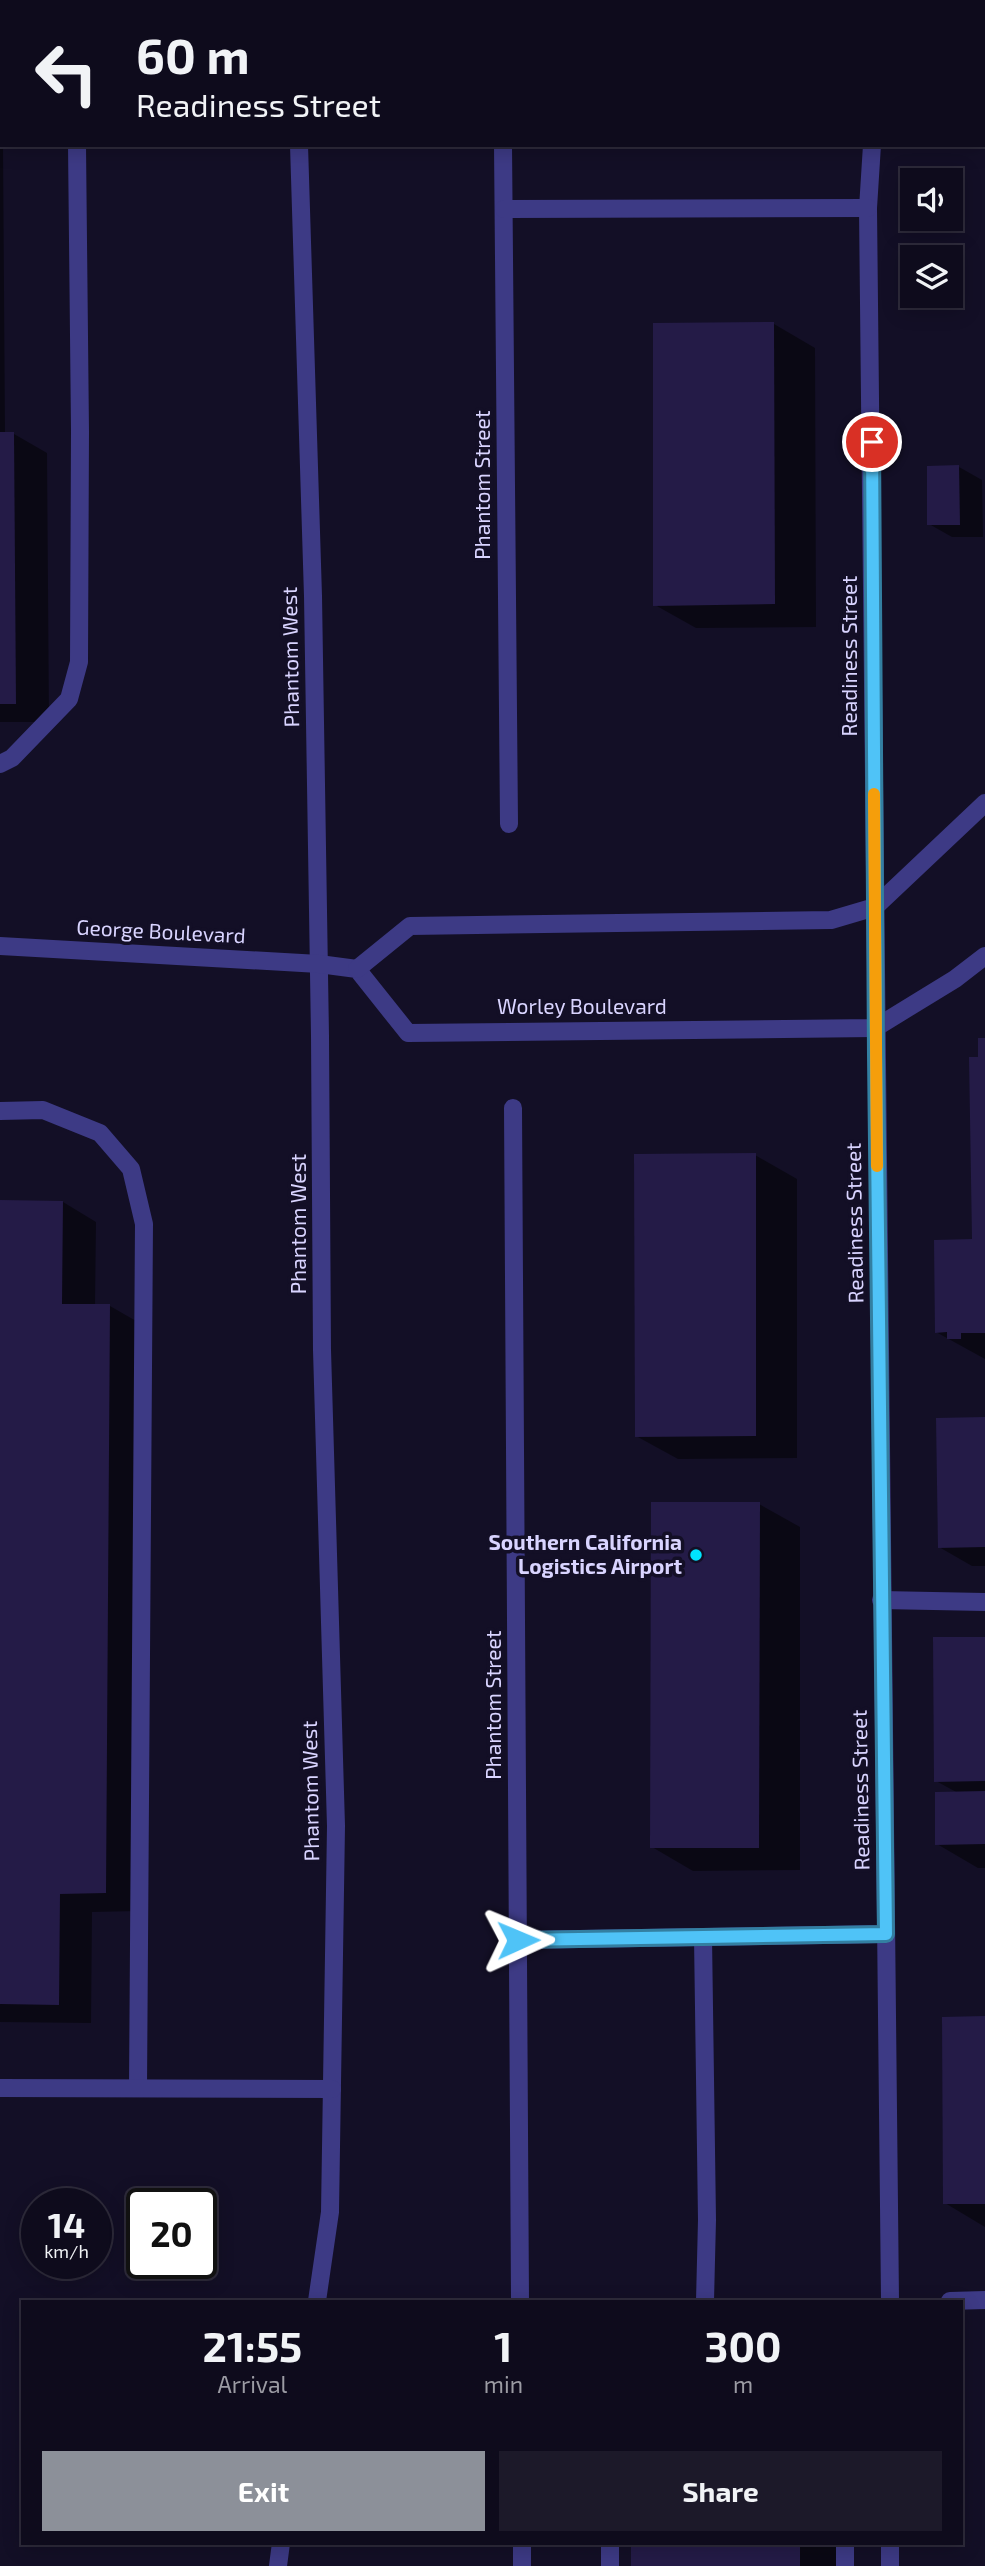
<!DOCTYPE html>
<html lang="en">
<head>
<meta charset="utf-8">
<style>
	:root { --surface:#0e0b1c; --page:#1c1929; --text:#f1f3f6; --muted:#9b9ba3; --line:#2e2b3b; --accent:#8c9099 }
	body { margin:0; font-family:"Exo 2",sans-serif; background:var(--page); color:var(--text); height:100vh; display:flex; flex-direction:column; font-size:26px; white-space:nowrap }
	* { box-sizing:border-box; margin:0 }
	p { font-size:23px; color:var(--muted) }
	.icon { flex:none; width:38px; height:38px; fill:none; stroke:currentColor; stroke-width:2; stroke-linecap:round; stroke-linejoin:round }
	.map { position:relative; flex:1; overflow:hidden }
	.details { position:absolute; left:21px; top:2300px; width:942px; height:245px; display:flex; flex-direction:column; background:var(--surface); border-radius:0px; box-shadow:0 4px 18px #0003,0 0 0 2px var(--line) }
	.details>* { flex:none }
	.hud { position:absolute; left:0px; top:0px; width:985px; height:147px; box-shadow:0 4px 18px #0003,0 0 0 2px var(--line); background:#0e0b1c; color:var(--text); overflow:hidden }
	.buttons { position:absolute; left:900px; top:168px; display:grid; gap:14px }
	.buttons a { display:grid; place-items:center; width:63px; height:63px; border-radius:0px; background:var(--surface); box-shadow:0 4px 18px #0003,0 0 0 2px var(--line); font-size:35px }
	.speed { position:absolute; left:21px; top:2188px; display:flex; gap:14px; font-size:35px; font-weight:700; text-align:center }
	.speed>* { display:grid; place-content:center; width:91px; height:91px; border-radius:50%; background:var(--surface); box-shadow:0 4px 18px #0003,0 0 0 2px var(--line); line-height:1 }
	.speed small { font-size:18px; font-weight:400 }
	.speed .limit { border:4px solid #111; border-radius:10px; background:#fff; color:#111 }
	.pin { position:absolute; display:grid; place-items:center; width:60px; height:60px; color:#fff; margin:-30px; border:4px solid #fff; border-radius:50%; box-shadow:0 2px 7px #0007 }
	.me { position:absolute; width:77px; margin:-38px; rotate:89deg; stroke-linejoin:round; filter:drop-shadow(0 0 5px #0008) }
	.turn { display:flex; align-items:center; gap:24px; height:147px; padding:0 21px; font-size:32px }
	.turn .icon { width:91px; height:91px; stroke-width:2.5 }
	.turn b { display:block; font-size:49px; line-height:60px }
	.eta { display:flex; justify-content:space-evenly; align-items:center; height:119px; text-align:center }
	.eta b { font-size:42px; font-weight:700; line-height:49px }
	.action { display:flex; gap:14px; margin-top:auto; padding:14px 21px }
	.action a { flex:1; height:80px; border-radius:0px; background:var(--accent); color:#fff; font-size:28px; font-weight:700; line-height:80px; text-align:center }
	.action a+a { background:var(--page); color:var(--text) }
	.map>svg:first-child { display:block }
	.shadow { fill:#0007 }
	.building { fill:#241b47 }
	.lines { fill:none; stroke-linecap:round; stroke-linejoin:round }
	.minor { stroke:#3d3a85; stroke-width:18 }
	.route-casing { stroke:#337fa1; stroke-width:18 }
	.route { stroke:#4fc3f7; stroke-width:12 }
	.slow { stroke:#f59e0b; stroke-width:12 }
	.poi-dot { fill:#00e5ff; stroke:#130f26; stroke-width:2.5 }
	.labels { text-anchor:middle; stroke-width:7; stroke-linejoin:round; paint-order:stroke }
	.street-label { font-size:21px; fill:#d9d4ff; stroke:#130f26 }
	.poi-label { font-size:21px; font-weight:bold; fill:#d9d4ff; stroke:#130f26; text-anchor:end }
</style>
</head>
<body>
<div class="map">
<svg width="985" height="2566" viewBox="0 0 985 2566">
	<rect width="100%" height="100%" fill="#130f26"/>
	<!-- shadow -->
	<g class="shadow">
		<polygon points="0,69 3,145 5,434 14,434 47,453 49,722 0,722"/>
		<polygon points="774,324 815,348 816,627 696,628 655,605"/>
		<polygon points="959,467 982,480 983,537 952,537 929,524"/>
		<polygon points="985,1040 985,1359 936,1332 974,1241 980,1059"/>
		<polygon points="755,1155 797,1179 797,1458 678,1459 636,1436"/>
		<polygon points="0,1202 63,1202 96,1222 95,1306 110,1306 143,1325 138,1911 92,1912 91,2023 0,2022"/>
		<polygon points="985,1419 985,1566 972,1566 939,1547"/>
		<polygon points="759,1504 800,1527 800,1870 693,1871 652,1847"/>
		<polygon points="985,1638 985,1868 978,1868 937,1844 958,1793 936,1781"/>
		<polygon points="985,2018 985,2227 945,2203"/>
		<rect x="633" y="2543" width="208" height="23"/>
	</g>
	<!-- building -->
	<g class="building">
		<polygon points="774,322 775,604 653,606 653,323"/>
		<polygon points="0,432 14,432 16,704 0,704"/>
		<polygon points="959,465 960,525 927,525 927,466"/>
		<polygon points="978,1038 985,1038 985,1333 961,1333 961,1339 947,1339 947,1332 935,1333 934,1240 972,1239 969,1057 978,1057"/>
		<polygon points="756,1153 756,1436 635,1437 634,1154"/>
		<polygon points="0,1200 63,1201 62,1304 110,1304 106,1893 60,1894 59,2005 0,2004"/>
		<polygon points="985,1417 985,1547 938,1548 936,1418"/>
		<polygon points="651,1502 760,1502 759,1848 650,1848"/>
		<polygon points="933,1637 985,1637 985,1781 934,1782"/>
		<polygon points="985,1791 985,1844 935,1845 935,1792"/>
		<polygon points="985,2016 985,2204 943,2204 942,2017"/>
		<rect x="631" y="2543" width="169" height="23"/>
	</g>
	<g class="lines">
		<!-- minor -->
		<g class="minor">
			<polyline points="75,0 75,2"/>
			<polyline points="282,0 283,2"/>
			<polyline points="502,0 502,2"/>
			<polyline points="888,2 888,0"/>
			<polyline points="299,145 313,596 320,1036 322,1350 336,1826 330,2212 317,2301"/>
			<polyline points="503,145 509,824"/>
			<polyline points="872,145 868,208 890,2301"/>
			<polyline points="504,209 868,208"/>
			<polyline points="0,764 12,758 69,699 79,662 80,431 77,145"/>
			<polyline points="0,946 319,964 357,969 408,1033 875,1028 955,979 985,956"/>
			<polyline points="357,969 410,926 831,920 875,907 985,803"/>
			<polyline points="513,1108 520,2301"/>
			<polyline points="0,1111 43,1110 100,1133 131,1169 144,1224 138,2088"/>
			<polyline points="881,1600 985,1602"/>
			<polyline points="703,1937 707,2220 705,2301"/>
			<polyline points="518,1940 886,1934"/>
			<polyline points="0,2088 332,2089"/>
			<polyline points="950,2301 985,2300"/>
			<polyline points="522,2543 522,2566"/>
			<polyline points="845,2543 845,2566"/>
			<polyline points="890,2543 890,2566"/>
			<polyline points="278,2566 281,2543"/>
			<polyline points="610,2566 610,2543"/>
		</g>
	</g>
	<g class="lines">
		<defs>
			<polyline id="route" points="518,1940 886,1934 876,1055 872,442"/>
		</defs>
		<!-- route casing -->
		<use href="#route" class="route-casing"/>
		<!-- route -->
		<use href="#route" class="route"/>
		<!-- slow -->
		<polyline class="slow" points="874,794 877,1166"/>
	</g>
	<!-- markers -->
	<circle class="poi-dot" cx="696" cy="1555" r="7"/>
	<g class="labels">
		<!-- street labels -->
		<g class="street-label">
			<text transform="translate(483 485) rotate(-90)" y="7">Phantom Street</text>
			<text transform="translate(850 656) rotate(-90)" y="7">Readiness Street</text>
			<text transform="translate(291 657) rotate(-91)" y="7">Phantom West</text>
			<text transform="translate(161 932) rotate(3)" y="7">George Boulevard</text>
			<text x="582" y="1014">Worley Boulevard</text>
			<text transform="translate(855 1223) rotate(-91)" y="7">Readiness Street</text>
			<text transform="translate(299 1224) rotate(-90)" y="7">Phantom West</text>
			<text transform="translate(494 1705) rotate(-90)" y="7">Phantom Street</text>
			<text transform="translate(861 1790) rotate(-91)" y="7">Readiness Street</text>
			<text transform="translate(311 1791) rotate(-91)" y="7">Phantom West</text>
		</g>
		<!-- poi labels -->
		<g class="poi-label">
			<text x="682" y="1550">Southern California<tspan x="682" dy="24">Logistics Airport</tspan></text>
		</g>
	</g>
</svg>
<div class="buttons">
<a><svg class="icon" aria-label="sound" viewBox="0 0 24 24"><path d="M4 9h4l5-4v14l-5-4H4zM17 9q2 3 0 6"/></svg></a>
<a><svg class="icon" aria-label="layers" viewBox="0 0 24 24"><path d="M12 4l9 5-9 5-9-5zM3 14l9 5 9-5"/></svg></a>
</div>
<div class="speed"><div>14<small>km/h</small></div><div class="limit">20</div></div>
<div class="pin" style="left:872px;top:442px;background:#d93025"><svg class="icon" aria-label="arrive" viewBox="0 0 24 24"><path d="M6 21V4h12l-3 4 3 4H6"/></svg></div>
<svg class="me" style="left:518px;top:1940px" viewBox="-20 -20 40 40"><path d="M0-17L14 15 0 8-14 15z" fill="#4fc3f7" stroke="#fff" stroke-width="4"/></svg>
<div class="hud">
<div class="turn"><svg class="icon" aria-label="left" viewBox="0 0 24 24"><path d="M17 20v-9H6M10 6l-5 5 5 5"/></svg><div><b>60 m</b>Readiness Street</div></div>
</div>
<section class="details">
<div class="eta">
<div><b>21:55</b><p>Arrival</p></div>
<div><b>1</b><p>min</p></div>
<div><b>300</b><p>m</p></div>
</div>
<div class="action"><a>Exit</a><a>Share</a></div>
</section>
</div>
</body>
</html>
